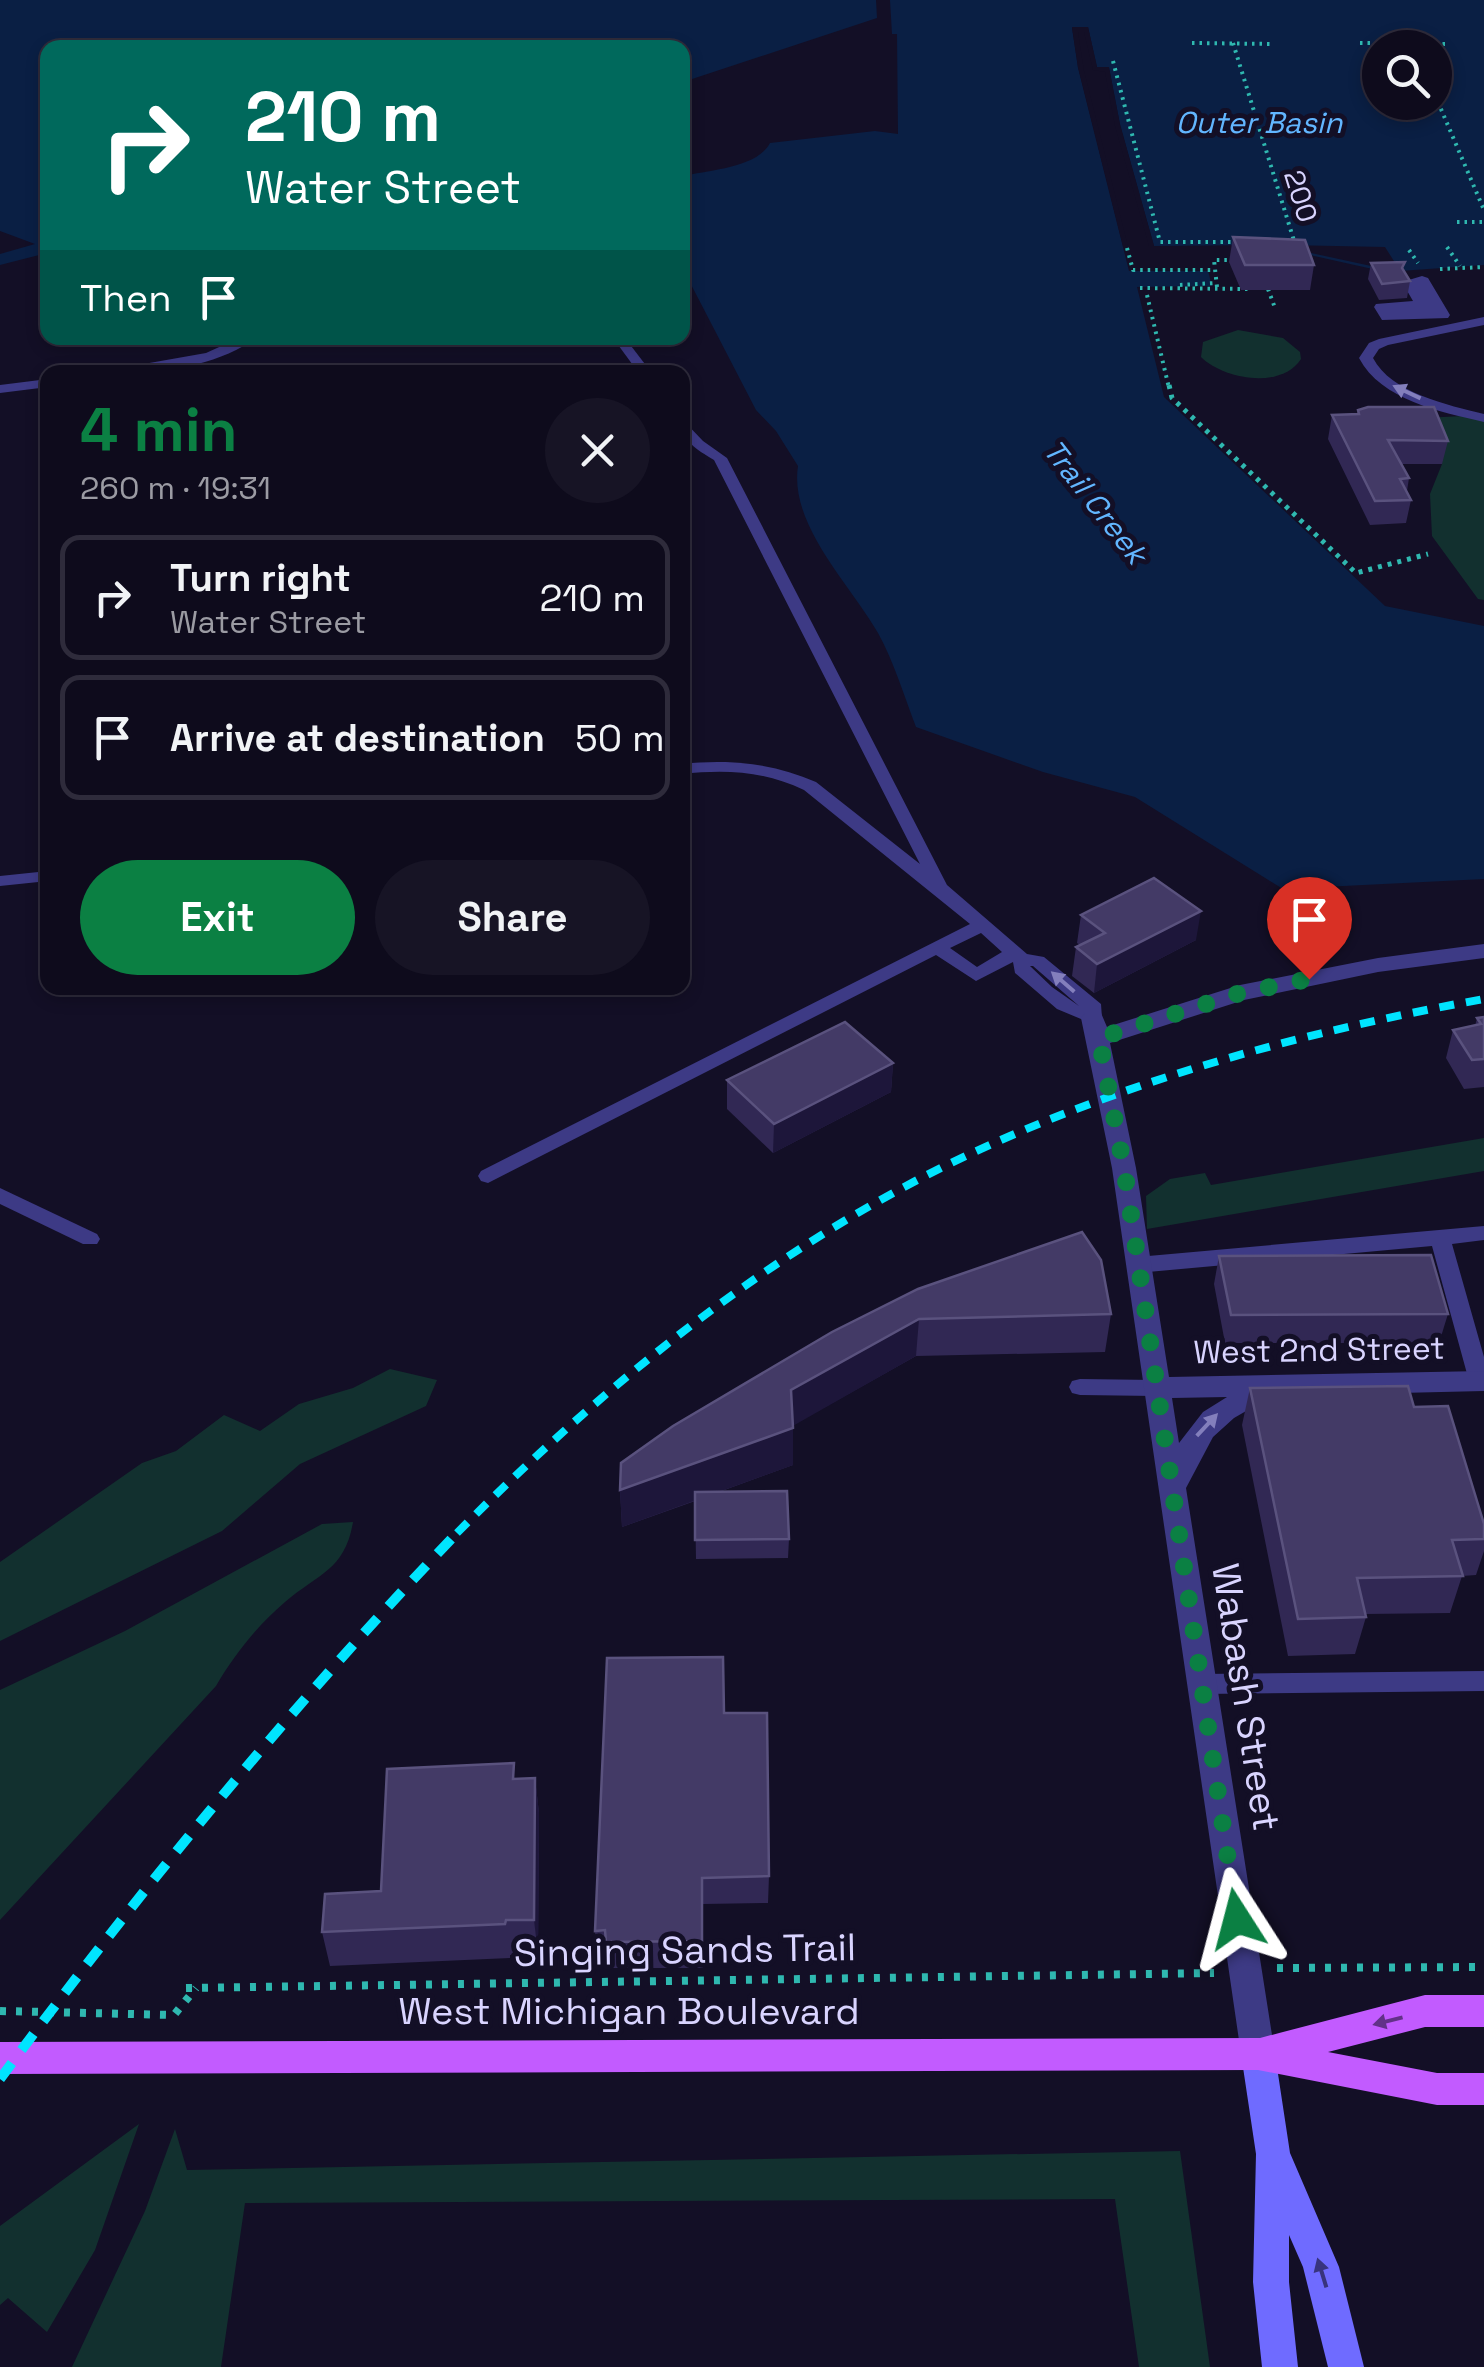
<!DOCTYPE html>
<html lang="en">
<head>
<meta charset="utf-8">
<style>
	:root { --surface:#0e0b1c; --page:#171425; --text:#f1f3f6; --muted:#9b9ba3; --line:#2e2b3b; --accent:#0b8043 }
	body { margin:0; font-family:"Space Grotesk",sans-serif; background:var(--page); color:var(--text); height:100vh; display:flex; flex-direction:column; font-size:38px; white-space:nowrap }
	* { box-sizing:border-box; margin:0 }
	p { font-size:32px; color:var(--muted) }
	.icon { flex:none; width:55px; height:55px; fill:none; stroke:currentColor; stroke-width:2; stroke-linecap:round; stroke-linejoin:round }
	.map { position:relative; flex:1; overflow:hidden }
	.details { position:absolute; left:40px; top:365px; width:650px; height:630px; display:flex; flex-direction:column; background:var(--surface); border-radius:20px; box-shadow:0 5px 15px #0003,0 0 0 2px var(--line) }
	.details>* { flex:none }
	.top-card { position:absolute; left:40px; top:40px; width:650px; height:305px; border-radius:20px; box-shadow:0 5px 15px #0003,0 0 0 2px var(--line); background:#00695c; color:#fff; overflow:hidden }
	.fabs { position:absolute; left:1362px; top:30px; display:grid; gap:20px }
	.fabs a { display:grid; place-items:center; width:90px; height:90px; border-radius:50%; background:var(--surface); box-shadow:0 5px 15px #0003,0 0 0 2px var(--line); font-size:50px }
	.pin { position:absolute; display:grid; place-items:center; width:85px; height:85px; color:#fff; margin:-102px -42px; border-radius:50% 50% 50% 0; rotate:-45deg; box-shadow:0 0 10px #0007 }
	.pin .icon { rotate:45deg }
	.me { position:absolute; width:110px; margin:-55px; rotate:351deg; stroke-linejoin:round; filter:drop-shadow(0 0 8px #0008) }
	.turn { display:flex; align-items:center; gap:35px; height:210px; padding:0 40px; font-size:45px }
	.turn .icon { width:130px; height:130px; stroke-width:2.5 }
	.turn b { display:block; font-size:70px; line-height:85px }
	.then { display:flex; align-items:center; height:95px; padding:0 40px; background:#0003; gap:20px; font-size:38px }
	.round { display:grid; place-items:center; flex:none; width:105px; height:105px; border-radius:52px; background:var(--page) }
	.headline { display:flex; align-items:center; justify-content:space-between; height:170px; padding:0 40px }
	h1 { font-size:60px; font-weight:700; line-height:75px; color:var(--accent) }
	.action { display:flex; gap:20px; margin-top:auto; padding:20px 40px }
	.action a { flex:1; height:115px; border-radius:60px; background:var(--accent); color:#fff; font-size:40px; font-weight:700; line-height:115px; text-align:center }
	.action a+a { background:var(--page); color:var(--text) }
	ul { padding:0; list-style:none }
	li { display:flex; align-items:center; gap:30px; height:125px; margin:0 20px 15px; padding:0 20px; border:5px solid var(--line); border-radius:20px }
	li div { flex:1 }
	li b { display:block; font-size:38px }
	li em { font-style:normal }
	.map>svg:first-child { display:block }
	.green { fill:#12302f }
	.water { fill:#0a1f44; fill-rule:evenodd }
	.pier { fill:#130f26 }
	.lines { fill:none; stroke-linecap:round; stroke-linejoin:round }
	.path-far2 { stroke:#2fb8b0; stroke-width:4; stroke-dasharray:2.5 5; stroke-linecap:butt }
	.path-far1 { stroke:#2fb8b0; stroke-width:5; stroke-dasharray:4 6; stroke-linecap:butt }
	.path { stroke:#2fb8b0; stroke-width:8; stroke-dasharray:6 10; stroke-linecap:butt }
	.lane { fill:#3d3a85; fill-rule:evenodd }
	.street { fill:#3d3a85; fill-rule:evenodd }
	.secondary { fill:#6f6bff; fill-rule:evenodd }
	.primary { fill:#c25bff; fill-rule:evenodd }
	.rail-far1 { stroke:#00e5ff; stroke-width:8; stroke-dasharray:15 12; stroke-linecap:butt }
	.rail { stroke:#00e5ff; stroke-width:10; stroke-dasharray:20 16; stroke-linecap:butt }
	.wall { fill:#312854 }
	.shaded-wall { fill:#1d163a }
	.building { fill:#433a66; stroke:#5a527e; stroke-width:2.5 }
	.oneway { fill:#837fbc }
	.oneway2 { fill:#623188 }
	.oneway3 { fill:#38347d }
	.route { stroke:#0b8043; stroke-width:18; stroke-dasharray:0 32.4 }
	.labels { text-anchor:middle; stroke-width:10; stroke-linejoin:round; paint-order:stroke }
	.far-street-label { font-size:28px; fill:#d9d4ff; stroke:#130f26 }
	.far-water-label { font-size:30px; font-style:italic; fill:#62b6ff; stroke:#130f26 }
	.street-label { font-size:32px; fill:#d9d4ff; stroke:#130f26 }
	.near-street-label { font-size:38px; fill:#d9d4ff; stroke:#130f26 }
</style>
</head>
<body>
<div class="map">
<svg width="1484" height="2367" viewBox="0 0 1484 2367">
	<rect width="100%" height="100%" fill="#130f26"/>
	<!-- green -->
	<g class="green">
		<path d="M1238,330L1283,338L1300,352L1301,359C1281,390 1223,379 1201,357L1203,342Z"/>
		<polygon points="1484,415 1484,600 1478,599 1432,536 1430,494 1442,464 1423,418"/>
		<polygon points="1484,1138 1484,1171 1147,1229 1146,1196 1170,1179 1205,1173 1211,1185"/>
		<polygon points="390,1369 437,1380 426,1406 300,1464 222,1531 0,1641 0,1562 142,1463 176,1451 224,1415 260,1431 299,1404 353,1388"/>
		<path d="M353,1522C345,1570 319,1573 285,1602C258,1625 234,1655 216,1686L0,1920V1690L125,1631L322,1524Z"/>
		<polygon points="139,2124 95,2250 47,2332 8,2298 0,2305 0,2226"/>
		<polygon points="175,2129 187,2170 1180,2151 1210,2367 1139,2367 1115,2199 245,2203 221,2367 72,2367 145,2211"/>
	</g>
	<!-- water -->
	<g class="water">
		<polygon points="0,0 876,0 877,18 683,82 682,48 48,48 47,253 0,265 0,254 35,244 0,231"/>
		<path d="M890,0H1484V265L1386,272L1265,245L1154,246L1120,124L1109,68L1097,67L1088,27L1072,28L1078,68L1129,271H1208L1212,286L1137,287L1164,397L1385,606L1484,626V879L1283,889L1135,797L1043,772L916,727C904,696 894,662 878,633C850,584 789,525 798,466L776,431L756,410L683,269V176C708,170 757,168 770,143L875,131L898,134L897,34H892ZM1380,48H1435V102H1380Z"/>
	</g>
	<!-- pier -->
	<g class="pier">
		<polygon points="1072,27 1088,27 1097,67 1109,67 1120,125 1154,246 1149,246 1115,126 1105,72 1093,70 1084,32 1078,32 1084,71 1128,246 1123,246 1078,67"/>
		<polygon points="1286,245 1385,247 1399,269 1385,269 1288,248"/>
	</g>
	<g class="lines">
		<!-- path-far2 -->
		<g class="path-far2">
			<polyline points="1192,43 1274,44"/>
			<polyline points="1233,43 1295,244"/>
			<polyline points="1360,43 1447,44"/>
			<polyline points="1113,61 1160,242 1236,242"/>
			<polyline points="1435,95 1484,210"/>
			<polyline points="1457,222 1484,222"/>
			<polyline points="1447,247 1460,266"/>
			<polyline points="1127,248 1133,270 1212,270"/>
			<polyline points="1409,250 1418,263"/>
			<polyline points="1440,269 1484,267"/>
			<polyline points="1180,285 1216,283"/>
			<polyline points="1217,287 1214,260 1234,260"/>
			<polyline points="1140,288 1248,289"/>
			<polyline points="1268,289 1275,308"/>
			<polyline points="1147,295 1169,388"/>
		</g>
		<!-- path-far1 -->
		<polyline class="path-far1" points="1169,385 1172,398 1356,573 1428,554"/>
		<!-- path -->
		<g class="path">
			<polyline points="1277,1968 1484,1967"/>
			<polyline points="186,1988 1214,1973"/>
			<polyline points="0,2011 174,2015 196,1988"/>
		</g>
		<!-- lane -->
		<g class="lane">
			<path d="M1484,317V325L1388,345L1379,349L1373,358C1391,393 1448,405 1484,414V422C1441,412 1381,400 1359,358L1369,343L1379,339Z"/>
			<path d="M239,338H256C220,365 158,375 114,372L121,368L206,353Z"/>
			<polygon points="613,338 625,338 651,372 638,372"/>
			<polygon points="48,379 48,387 0,393 0,385"/>
			<path d="M682,419L703,441L727,458L947,885L1027,954L1044,957L1101,1004L1102,1018L1093,1024L1057,1009L1015,973L1013,962L976,981L936,955L488,1183L481,1181L478,1176L481,1171L970,924L804,790C764,771 726,769 682,774V764C729,759 773,763 816,782L920,864L714,460C696,449 682,442 682,419ZM981,933L1002,952L977,967L950,948ZM1030,966H1033L1079,1006L1052,987Z"/>
			<polygon points="48,871 48,881 0,886 0,876"/>
			<polygon points="0,1188 97,1234 100,1239 97,1244 83,1244 0,1204"/>
			<polygon points="1484,1226 1484,1240 1452,1244 1484,1357 1484,1388 1472,1387 1469,1381 1432,1246 1137,1273 1130,1270 1127,1265 1130,1260 1137,1257"/>
			<polygon points="1080,1379 1155,1380 1163,1382 1166,1388 1163,1394 1155,1396 1080,1395 1072,1393 1069,1387 1072,1381"/>
			<polygon points="1484,1671 1484,1691 1201,1694 1193,1691 1189,1684 1193,1677 1201,1674"/>
		</g>
		<!-- street -->
		<g class="street">
			<polygon points="1422,276 1428,278 1450,315 1448,318 1382,320 1374,307 1376,304 1413,301 1402,282"/>
			<path d="M1484,944V958L1378,972L1244,1000L1110,1043L1136,1168L1169,1377L1484,1371V1391L1272,1396L1234,1418L1213,1437L1186,1488L1275,2054L1270,2065L1258,2070L1246,2065L1241,2054L1112,1168L1081,1018L1085,1013H1101L1107,1027L1240,985L1378,958ZM1227,1397L1203,1412L1179,1443L1172,1398Z"/>
		</g>
		<!-- secondary -->
		<polygon class="secondary" points="1258,2038 1270,2043 1275,2054 1290,2153 1339,2267 1364,2367 1328,2367 1303,2267 1289,2235 1289,2282 1298,2367 1262,2367 1253,2282 1256,2154 1241,2054 1246,2043"/>
		<!-- primary -->
		<polygon class="primary" points="1425,1995 1484,1995 1484,2027 1425,2027 1328,2052 1437,2073 1484,2073 1484,2105 1437,2105 1258,2070 0,2074 0,2042 1260,2038"/>
		<!-- rail-far1 -->
		<path class="rail-far1" d="M457,1533C601,1388 766,1253 951,1163C1119,1082 1301,1032 1484,999"/>
		<!-- rail -->
		<path class="rail" d="M0,2079C142,1887 294,1703 459,1531"/>
	</g>
	<!-- wall -->
	<g class="wall">
		<polygon points="1233,237 1314,265 1310,290 1241,290 1229,262"/>
		<polygon points="1371,263 1404,270 1410,281 1407,298 1379,300 1368,279"/>
		<polygon points="1358,410 1448,441 1442,464 1401,464 1409,478 1407,491 1411,500 1406,523 1370,525 1328,439 1332,415 1357,414"/>
		<polygon points="1081,915 1196,940 1094,993 1072,976 1076,947 1080,945 1077,943"/>
		<polygon points="1484,1017 1484,1087 1464,1089 1446,1058 1453,1030 1475,1026 1477,1018"/>
		<polygon points="893,1063 891,1092 773,1153 727,1109 727,1080"/>
		<polygon points="1219,1256 1448,1314 1439,1343 1225,1343 1214,1284"/>
		<polygon points="918,1289 1111,1314 1105,1352 916,1356 793,1425 793,1465 719,1492 789,1539 788,1558 696,1559 695,1501 622,1527 620,1490"/>
		<polygon points="1250,1388 1414,1407 1484,1524 1484,1551 1476,1575 1462,1576 1450,1613 1365,1614 1366,1617 1355,1654 1288,1656 1242,1425"/>
		<polygon points="724,1713 769,1876 768,1903 703,1904 703,1968 608,1968 607,1957 597,1957 595,1931"/>
		<polygon points="535,1778 539,1813 538,1954 510,1955 510,1958 330,1966 322,1932 381,1891 515,1779"/>
	</g>
	<!-- shaded-wall -->
	<g class="shaded-wall">
		<polygon points="1201,911 1196,940 1094,993 1097,964"/>
		<polygon points="893,1063 891,1092 773,1153 774,1124"/>
		<polygon points="919,1319 916,1356 791,1427 791,1390"/>
		<polygon points="793,1428 793,1465 622,1527 620,1490"/>
		<polygon points="535,1778 539,1813 538,1954 534,1920"/>
	</g>
	<!-- building -->
	<g class="building">
		<polygon points="1233,237 1305,240 1314,265 1245,265"/>
		<polygon points="1405,262 1402,268 1410,281 1382,284 1371,263"/>
		<polygon points="1368,407 1434,407 1448,441 1388,440 1409,478 1400,479 1411,500 1375,501 1332,415 1359,414 1358,410"/>
		<polygon points="1154,878 1201,911 1097,964 1076,947 1105,933 1081,915"/>
		<polygon points="1484,1017 1484,1059 1472,1060 1453,1030 1481,1024 1477,1018"/>
		<polygon points="845,1022 893,1063 774,1124 727,1080"/>
		<polygon points="1082,1232 1101,1260 1111,1314 919,1319 791,1390 793,1428 620,1490 621,1463 673,1426 832,1332 918,1289"/>
		<polygon points="1431,1255 1448,1314 1231,1315 1219,1256"/>
		<polygon points="1408,1386 1414,1407 1448,1406 1484,1524 1484,1539 1452,1540 1463,1576 1357,1578 1366,1617 1298,1619 1250,1388"/>
		<polygon points="787,1491 789,1539 695,1540 695,1492"/>
		<polygon points="723,1657 724,1713 767,1713 769,1876 702,1878 702,1941 606,1942 605,1930 595,1931 607,1658"/>
		<polygon points="514,1763 513,1779 535,1778 534,1920 506,1920 505,1924 322,1932 325,1894 381,1891 387,1769"/>
	</g>
	<!-- one-way arrows -->
	<defs><path id="oneway-solid" d="M-6-.8H1V-3.2L6.5 0L1 3.2V.8H-6Z" transform="scale(2.5)"/></defs>
	<g class="oneway">
		<use href="#oneway-solid" transform="translate(1407 392) rotate(-155)"/>
		<use href="#oneway-solid" transform="translate(1063 982) rotate(-139)"/>
		<use href="#oneway-solid" transform="translate(1207 1425) rotate(-47)"/>
	</g>
	<use class="oneway2" href="#oneway-solid" transform="translate(1388 2021) rotate(166)"/>
	<use class="oneway3" href="#oneway-solid" transform="translate(1322 2273) rotate(-107)"/>
	<g class="lines">
		<!-- route -->
		<polyline class="route" points="1237,1919 1124,1168 1099,1038 1240,993 1309,979"/>
	</g>
	<g class="labels">
		<!-- far-street labels -->
		<g class="far-street-label">
			<text transform="translate(1301 196) rotate(73)" y="10">200</text>
		</g>
		<!-- far-water labels -->
		<g class="far-water-label">
			<text x="1259" y="133">Outer Basin</text>
			<text transform="translate(1095 502) rotate(52)" y="10">Trail Creek</text>
		</g>
		<!-- street labels -->
		<g class="street-label">
			<text transform="translate(1319 1350) rotate(-1)" y="11">West 2nd Street</text>
		</g>
		<!-- near-street labels -->
		<g class="near-street-label">
			<text transform="translate(1246 1697) rotate(81)" y="13">Wabash Street</text>
			<text transform="translate(685 1950) rotate(-1)" y="13">Singing Sands Trail</text>
			<text x="629" y="2024">West Michigan Boulevard</text>
		</g>
	</g>
</svg>
<div class="fabs">
<a><svg class="icon" aria-label="search" viewBox="0 0 24 24"><circle cx="10" cy="10" r="6"/><path d="M15 15l6 6"/></svg></a>
</div>
<div class="pin" style="left:1309px;top:979px;background:#d93025"><svg class="icon" aria-label="arrive" viewBox="0 0 24 24"><path d="M6 21V4h12l-3 4 3 4H6"/></svg></div>
<svg class="me" style="left:1237px;top:1919px" viewBox="-20 -20 40 40"><path d="M0-17L14 15 0 8-14 15z" fill="#0b8043" stroke="#fff" stroke-width="4"/></svg>
<div class="top-card">
<div class="turn"><svg class="icon" aria-label="right" viewBox="0 0 24 24"><path d="M7 20v-9h11M14 6l5 5-5 5"/></svg><div><b>210 m</b>Water Street</div></div>
<div class="then">Then<svg class="icon" aria-label="arrive" viewBox="0 0 24 24"><path d="M6 21V4h12l-3 4 3 4H6"/></svg></div>
</div>
<section class="details">
<div class="headline"><div><h1>4 min</h1><p>260 m · 19:31</p></div><a class="round"><svg class="icon" aria-label="close" viewBox="0 0 24 24"><path d="M6 6l12 12M18 6L6 18"/></svg></a></div>
<ul>
<li><svg class="icon" aria-label="right" viewBox="0 0 24 24"><path d="M7 20v-9h11M14 6l5 5-5 5"/></svg><div><b>Turn right</b><p>Water Street</p></div><em>210 m</em></li>
<li><svg class="icon" aria-label="arrive" viewBox="0 0 24 24"><path d="M6 21V4h12l-3 4 3 4H6"/></svg><div><b>Arrive at destination</b></div><em>50 m</em></li>
</ul>
<div class="action"><a>Exit</a><a>Share</a></div>
</section>
</div>
</body>
</html>
